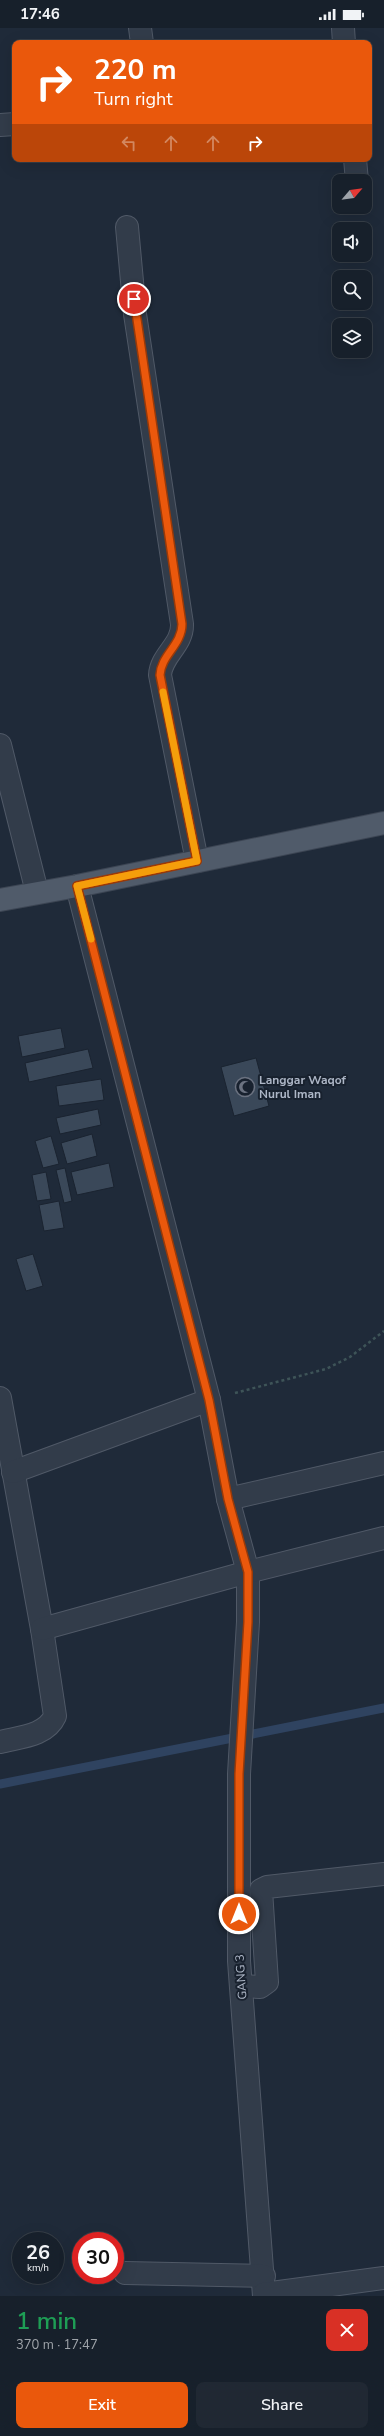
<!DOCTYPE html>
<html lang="en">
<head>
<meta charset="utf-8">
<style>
	:root { --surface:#17202b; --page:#202833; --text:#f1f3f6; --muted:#9ea3a9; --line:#363e47; --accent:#ea580c }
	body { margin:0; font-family:"Nunito Sans",sans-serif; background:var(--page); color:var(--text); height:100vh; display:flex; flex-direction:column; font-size:15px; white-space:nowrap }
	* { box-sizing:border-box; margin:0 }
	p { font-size:13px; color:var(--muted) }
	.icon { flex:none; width:22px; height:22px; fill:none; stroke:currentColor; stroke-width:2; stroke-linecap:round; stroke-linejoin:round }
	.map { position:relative; height:2268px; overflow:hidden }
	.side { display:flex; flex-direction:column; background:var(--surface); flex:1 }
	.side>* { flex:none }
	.top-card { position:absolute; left:12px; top:12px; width:360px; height:122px; border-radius:8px; box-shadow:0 4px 16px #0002,0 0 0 1px var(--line); background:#ea580c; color:#fff; overflow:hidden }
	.needle { width:26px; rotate:61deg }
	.buttons { position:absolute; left:332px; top:146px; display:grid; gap:8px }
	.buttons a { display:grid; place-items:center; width:40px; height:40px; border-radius:8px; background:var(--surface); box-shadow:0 4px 16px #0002,0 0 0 1px var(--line); font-size:20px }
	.speed { position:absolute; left:12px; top:2204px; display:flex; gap:8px; font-size:20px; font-weight:700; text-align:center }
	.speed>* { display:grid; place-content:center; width:52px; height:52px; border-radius:50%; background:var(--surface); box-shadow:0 4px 16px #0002,0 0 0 1px var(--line); line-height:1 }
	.speed small { font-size:10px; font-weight:400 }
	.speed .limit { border:6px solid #d22; background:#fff; color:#111 }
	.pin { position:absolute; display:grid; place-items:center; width:34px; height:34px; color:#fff; margin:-17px; border:2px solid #fff; border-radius:50%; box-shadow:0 1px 4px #0007 }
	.me { position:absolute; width:44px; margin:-22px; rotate:0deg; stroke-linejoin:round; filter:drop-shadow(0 0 3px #0008) }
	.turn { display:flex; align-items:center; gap:14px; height:84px; padding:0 16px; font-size:18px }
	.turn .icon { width:52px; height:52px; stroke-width:2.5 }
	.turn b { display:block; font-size:28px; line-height:34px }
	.lanes { display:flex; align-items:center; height:38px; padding:0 16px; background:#0003; justify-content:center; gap:20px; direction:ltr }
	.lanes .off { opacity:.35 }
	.round { display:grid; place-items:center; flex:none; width:42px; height:42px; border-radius:8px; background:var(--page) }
	.headline { display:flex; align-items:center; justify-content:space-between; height:68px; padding:0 16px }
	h1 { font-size:24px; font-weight:600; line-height:30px; color:#1e9e55 }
	.cta { display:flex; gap:8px; margin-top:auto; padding:8px 16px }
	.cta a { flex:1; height:46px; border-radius:8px; background:var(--accent); color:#fff; font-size:16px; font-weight:600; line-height:46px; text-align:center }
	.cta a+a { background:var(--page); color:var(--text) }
	.status { display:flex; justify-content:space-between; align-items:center; height:28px; padding:0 20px; background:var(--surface); direction:ltr }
	.status svg { height:11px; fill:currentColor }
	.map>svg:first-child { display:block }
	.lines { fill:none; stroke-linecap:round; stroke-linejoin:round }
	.stream { stroke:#2f4360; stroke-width:9 }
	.building { fill:#3a4859; stroke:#1a2330 }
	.minor-casing { stroke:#505967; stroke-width:24 }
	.primary-casing { stroke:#3c4553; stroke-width:24 }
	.path { stroke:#3e5458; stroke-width:2.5; stroke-dasharray:3 3; stroke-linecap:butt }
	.minor { stroke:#323c4a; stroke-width:22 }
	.primary { stroke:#505b6a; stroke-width:22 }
	.route-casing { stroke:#983908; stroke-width:10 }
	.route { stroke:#ea580c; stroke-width:7 }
	.slow { stroke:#f59e0b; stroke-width:7 }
	.labels { text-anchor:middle; stroke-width:4; stroke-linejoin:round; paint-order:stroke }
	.poi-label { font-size:12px; font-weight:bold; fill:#adb6c6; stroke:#18212e; text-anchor:start }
	.street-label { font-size:12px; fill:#adb6c6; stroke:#18212e }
</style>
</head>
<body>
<div class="status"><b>17:46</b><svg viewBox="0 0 49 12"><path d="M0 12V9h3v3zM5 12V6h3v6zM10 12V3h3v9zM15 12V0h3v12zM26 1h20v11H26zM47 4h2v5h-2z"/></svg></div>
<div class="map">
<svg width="384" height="2268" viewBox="0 0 384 2268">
	<rect width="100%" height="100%" fill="#1f2a39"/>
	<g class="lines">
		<!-- stream -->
		<polyline class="stream" points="0,1756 384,1680"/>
	</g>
	<!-- building -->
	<g class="building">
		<polygon points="61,1000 65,1020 22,1029 18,1008"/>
		<polygon points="88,1021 93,1040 29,1054 25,1035"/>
		<polygon points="256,1030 269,1078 234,1088 221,1039"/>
		<polygon points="101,1051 104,1072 59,1078 56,1058"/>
		<polygon points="98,1081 101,1097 60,1106 56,1090"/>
		<polygon points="92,1106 97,1128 67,1136 61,1115"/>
		<polygon points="51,1108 59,1136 43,1140 35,1113"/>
		<polygon points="109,1135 114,1159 77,1167 71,1144"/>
		<polygon points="65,1140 72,1173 64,1175 56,1142"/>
		<polygon points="46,1144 51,1171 37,1173 32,1147"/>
		<polygon points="59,1173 64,1200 44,1203 39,1177"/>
		<polygon points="33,1226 43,1258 26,1263 16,1231"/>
	</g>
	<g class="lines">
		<defs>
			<g id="minor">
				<polyline points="140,0 142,15"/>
				<polyline points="343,0 344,15"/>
				<polyline points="0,97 15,96"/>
				<polyline points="355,131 357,153"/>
				<path d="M127,199L135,286L182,596C183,617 161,627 160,647L197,833"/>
				<polyline points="0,717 37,864"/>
				<polyline points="77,858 209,1372 228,1471 248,1544 248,1594 239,1746 239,1933 264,2268"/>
				<path d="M0,1370L42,1601L55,1688C46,1708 20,1709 0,1714"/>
				<polyline points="13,1444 209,1372"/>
				<polyline points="228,1471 384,1435"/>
				<polyline points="42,1601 248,1544 384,1510"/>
				<polyline points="242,1958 260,1959 267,1954 261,1862 267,1859 384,1846"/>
				<polyline points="125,2245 264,2248"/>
				<polyline points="264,2266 384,2250"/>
			</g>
			<polyline id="primary" points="0,872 77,858 384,795"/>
		</defs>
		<!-- minor casing -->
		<use href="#minor" class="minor-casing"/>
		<!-- primary casing -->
		<use href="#primary" class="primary-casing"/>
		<!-- path -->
		<polyline class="path" points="235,1365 326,1341 350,1329 384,1303"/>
		<!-- minor -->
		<use href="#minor" class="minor"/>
		<!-- primary -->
		<use href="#primary" class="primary"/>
	</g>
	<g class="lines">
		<defs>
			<path id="route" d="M134,271L182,596C182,617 161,627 160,647L197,833L77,858L209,1372L228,1471L248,1544V1594L239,1746V1886"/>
		</defs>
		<!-- route casing -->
		<use href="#route" class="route-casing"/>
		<!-- route -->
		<use href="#route" class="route"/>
		<!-- slow -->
		<polyline class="slow" points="91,911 77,858 197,833 163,664"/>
	</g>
	<!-- icons -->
	<defs>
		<symbol id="mosque-ring" viewBox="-11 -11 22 22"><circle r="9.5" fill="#18212e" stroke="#6b7280" stroke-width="1.5"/><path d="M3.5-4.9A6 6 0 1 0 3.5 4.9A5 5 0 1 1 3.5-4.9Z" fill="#6b7280"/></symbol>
	</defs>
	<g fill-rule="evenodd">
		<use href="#mosque-ring" x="234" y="1048" width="22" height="22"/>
	</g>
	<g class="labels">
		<!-- poi labels -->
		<g class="poi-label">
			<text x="259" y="1056">Langgar Waqof<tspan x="259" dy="14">Nurul Iman</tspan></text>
		</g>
		<!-- street labels -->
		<g class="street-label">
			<text transform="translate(241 1949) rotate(-94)" y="4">GANG 3</text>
		</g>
	</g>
</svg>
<div class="buttons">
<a><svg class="needle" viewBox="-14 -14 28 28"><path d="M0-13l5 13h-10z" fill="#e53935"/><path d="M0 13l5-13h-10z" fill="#9ea3a9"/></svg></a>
<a><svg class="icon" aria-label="sound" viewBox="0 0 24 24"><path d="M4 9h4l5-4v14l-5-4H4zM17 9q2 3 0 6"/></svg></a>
<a><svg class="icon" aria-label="search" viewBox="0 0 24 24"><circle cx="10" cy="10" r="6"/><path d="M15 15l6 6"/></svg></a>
<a><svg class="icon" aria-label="layers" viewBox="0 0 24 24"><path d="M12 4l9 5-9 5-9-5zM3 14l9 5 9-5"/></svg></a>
</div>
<div class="speed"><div>26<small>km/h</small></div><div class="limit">30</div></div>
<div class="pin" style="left:134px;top:271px;background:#d93025"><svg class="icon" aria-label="arrive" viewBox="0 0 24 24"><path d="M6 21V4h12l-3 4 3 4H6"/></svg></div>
<svg class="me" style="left:239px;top:1886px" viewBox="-20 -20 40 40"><circle r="17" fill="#ea580c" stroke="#fff" stroke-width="3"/><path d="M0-11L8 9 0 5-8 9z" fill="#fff"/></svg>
<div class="top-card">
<div class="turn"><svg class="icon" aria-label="right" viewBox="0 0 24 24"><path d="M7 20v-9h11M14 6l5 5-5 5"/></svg><div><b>220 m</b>Turn right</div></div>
<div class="lanes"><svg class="icon off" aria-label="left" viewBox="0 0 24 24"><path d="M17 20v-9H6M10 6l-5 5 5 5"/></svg><svg class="icon off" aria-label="ahead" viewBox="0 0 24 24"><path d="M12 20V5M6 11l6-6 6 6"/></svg><svg class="icon off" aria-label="ahead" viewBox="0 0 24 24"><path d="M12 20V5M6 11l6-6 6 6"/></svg><svg class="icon" aria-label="right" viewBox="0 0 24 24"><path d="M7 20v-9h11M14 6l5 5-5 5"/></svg></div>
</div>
</div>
<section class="side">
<div class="headline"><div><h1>1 min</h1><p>370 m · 17:47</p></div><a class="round" style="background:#d93025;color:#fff"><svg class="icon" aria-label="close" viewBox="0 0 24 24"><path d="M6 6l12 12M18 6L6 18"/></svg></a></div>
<div class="cta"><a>Exit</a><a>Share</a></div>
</section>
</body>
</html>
